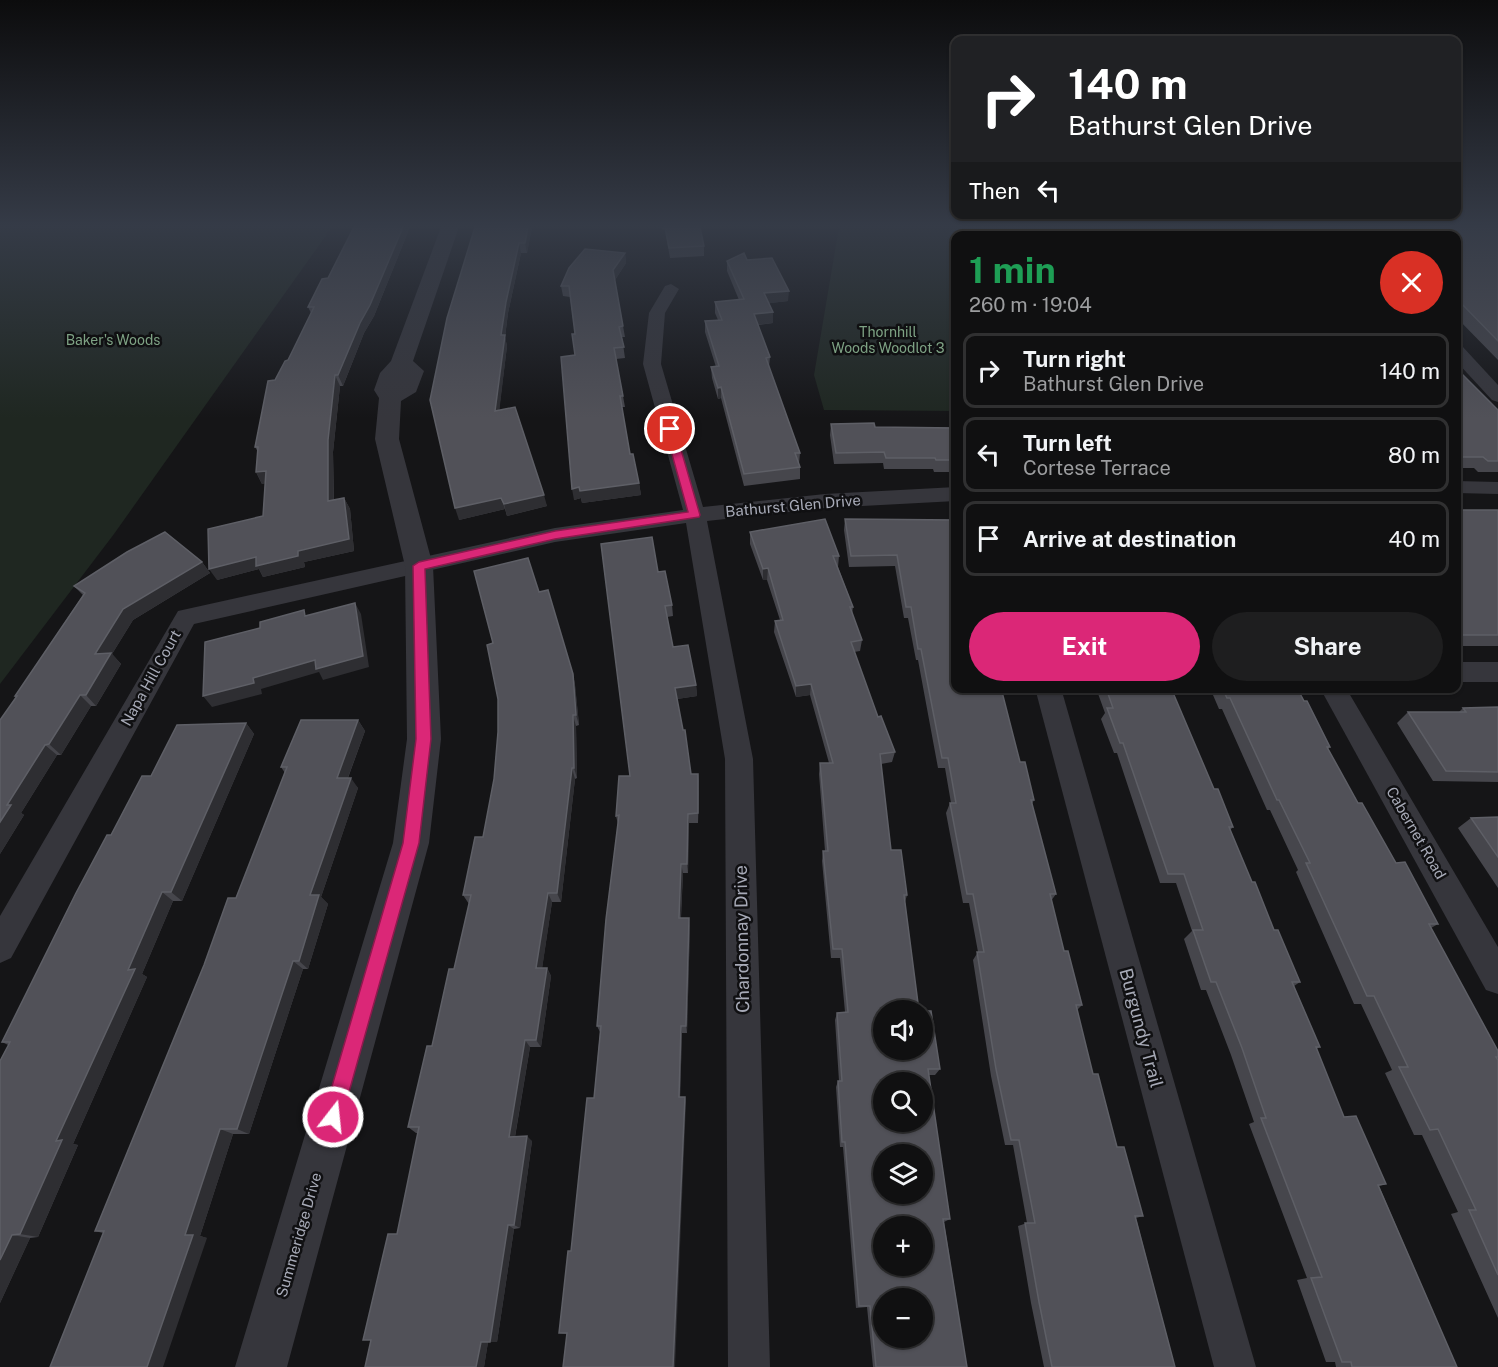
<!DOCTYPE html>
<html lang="en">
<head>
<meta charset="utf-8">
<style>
	:root { --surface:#101011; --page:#1e1e1f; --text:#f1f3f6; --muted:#9c9d9f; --line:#303031; --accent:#db2777 }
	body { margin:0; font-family:"Public Sans",sans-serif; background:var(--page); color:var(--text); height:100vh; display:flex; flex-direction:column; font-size:22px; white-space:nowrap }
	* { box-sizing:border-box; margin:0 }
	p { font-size:20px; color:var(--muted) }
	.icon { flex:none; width:33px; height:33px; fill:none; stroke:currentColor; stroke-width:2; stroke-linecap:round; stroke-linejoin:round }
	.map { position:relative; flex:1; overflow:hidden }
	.side { position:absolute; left:951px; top:231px; width:510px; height:462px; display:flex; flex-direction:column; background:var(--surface); border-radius:12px; box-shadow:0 2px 4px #0004,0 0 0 2px var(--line) }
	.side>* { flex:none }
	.banner { position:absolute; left:951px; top:36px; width:510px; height:183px; border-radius:12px; box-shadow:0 2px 4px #0004,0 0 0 2px var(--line); background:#202124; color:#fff; overflow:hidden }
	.fabs { position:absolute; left:873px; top:1000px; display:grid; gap:12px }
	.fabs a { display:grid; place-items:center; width:60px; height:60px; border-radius:50%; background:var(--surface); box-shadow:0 2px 4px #0004,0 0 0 2px var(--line); font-size:30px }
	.pin { position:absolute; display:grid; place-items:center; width:51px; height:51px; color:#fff; margin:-26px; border:3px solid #fff; border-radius:50%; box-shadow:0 2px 6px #0007 }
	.me { position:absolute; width:66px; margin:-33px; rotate:16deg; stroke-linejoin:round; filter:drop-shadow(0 0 4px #0008) }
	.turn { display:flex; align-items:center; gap:21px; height:126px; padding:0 18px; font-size:27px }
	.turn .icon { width:78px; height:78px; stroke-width:2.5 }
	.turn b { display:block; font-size:42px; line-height:51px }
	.then { display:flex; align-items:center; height:57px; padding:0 18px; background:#0003; gap:12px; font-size:22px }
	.round { display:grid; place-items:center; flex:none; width:63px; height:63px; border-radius:32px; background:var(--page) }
	.summary { display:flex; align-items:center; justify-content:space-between; height:102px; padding:0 18px }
	h1 { font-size:36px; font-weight:700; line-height:45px; color:#1e9e55 }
	.button { display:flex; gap:12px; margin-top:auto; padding:12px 18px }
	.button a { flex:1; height:69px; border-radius:36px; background:var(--accent); color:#fff; font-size:24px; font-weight:700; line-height:69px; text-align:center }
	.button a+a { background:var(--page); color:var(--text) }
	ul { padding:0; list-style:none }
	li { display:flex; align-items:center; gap:18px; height:75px; margin:0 12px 9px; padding:0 6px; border:3px solid var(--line); border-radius:12px }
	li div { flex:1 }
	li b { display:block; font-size:22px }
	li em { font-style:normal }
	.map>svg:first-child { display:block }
	.green { fill:#1f2721 }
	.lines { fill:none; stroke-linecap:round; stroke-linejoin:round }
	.minor { fill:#36363c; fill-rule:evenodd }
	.tertiary { fill:#36363c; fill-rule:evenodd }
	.wall { fill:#46464c }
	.shaded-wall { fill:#2e2e32 }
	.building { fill:#515158; stroke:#5e5f66; stroke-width:1.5; fill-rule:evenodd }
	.route { fill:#db2777; stroke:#8e194d; stroke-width:1.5 }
	.labels { text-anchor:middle; stroke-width:5; stroke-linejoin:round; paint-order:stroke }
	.far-park-label { font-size:14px; fill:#7ea284; stroke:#101012 }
	.street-label { font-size:15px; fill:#a7aab7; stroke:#101012 }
	.near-street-label { font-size:18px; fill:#a7aab7; stroke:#101012 }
</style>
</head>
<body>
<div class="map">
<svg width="1498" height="1367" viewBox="0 0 1498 1367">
	<rect width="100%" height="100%" fill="#151517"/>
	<!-- green -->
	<g class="green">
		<polygon points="0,227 332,227 114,534 0,684"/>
		<polygon points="839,227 1227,227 1234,235 956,236 955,411 824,410 814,375"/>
	</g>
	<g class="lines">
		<!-- minor -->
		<g class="minor">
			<polygon points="671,284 679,289 665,313 661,364 703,507 825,494 956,487 956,501 825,508 707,521 753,759 770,1367 728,1367 725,759 686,523 555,542 194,624 11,958 0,963 0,916 178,611 555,528 683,510 643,364 649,313 665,286"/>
			<polygon points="1456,345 1462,346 1498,385 1498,402 1492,400 1456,361"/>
			<polygon points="1456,481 1498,482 1498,494 1456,493"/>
			<rect x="1456" y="662" width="42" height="20"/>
			<polygon points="1035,688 1061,688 1256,1367 1214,1367"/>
			<polygon points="1320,688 1346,688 1498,947 1498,994 1486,990"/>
		</g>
		<!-- tertiary -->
		<polygon class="tertiary" points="441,227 459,227 413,361 424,371 416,392 401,401 399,439 433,566 441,739 429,843 287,1367 235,1367 393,843 407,739 405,566 375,439 379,398 374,390 380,373 391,361"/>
	</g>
	<!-- wall -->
	<g class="wall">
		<polygon points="354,227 410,227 374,316 364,333 343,386 340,386 333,452 334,500 344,498 350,509 354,551 304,562 305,567 263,577 259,569 217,580 263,516 265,483 262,484 256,472 258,452 255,447 275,380 288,360 311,313 308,307 328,278"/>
		<polygon points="475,227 532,227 527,253 521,253 508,313 505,337 507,346 499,410 547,506 507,516 505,509 459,520"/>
		<polygon points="657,227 700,227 704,246 704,256 670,258 665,230"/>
		<polygon points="1262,227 1352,227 1352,228 1357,227 1498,227 1498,360 1456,317 1456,236 1269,236"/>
		<polygon points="625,253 626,263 615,280 623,326 625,337 622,337 625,358 616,359 623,396 625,407 622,407 630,454 639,483 641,495 582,503 581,498 574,500 575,334 570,297 563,296 561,286"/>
		<polygon points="747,260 788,301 769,303 773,312 773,323 758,325 770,357 769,367 800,453 799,464 800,467 800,479 744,486 721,398 718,399 712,378 711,367 716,367 705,332 705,321 718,320 715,313 715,302 739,300 727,271 727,261"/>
		<polygon points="1456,368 1498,410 1498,472 1478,472 1474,468 1456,468"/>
		<polygon points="831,424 875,427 956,428 956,472 934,472 933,469 884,469 883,463 834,464 830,435"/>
		<rect x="1456" y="510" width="42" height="136"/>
		<polygon points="845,519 956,520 956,688 1020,762 1034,800 1032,804 1056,894 1051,901 1064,951 1082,1005 1077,1010 1093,1074 1117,1147 1143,1216 1136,1218 1175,1367 1044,1367 1031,1303 1018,1226 1027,1223 1013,1145 1005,1145 991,1076 973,960 978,952 969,903 963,903 946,813 950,803 951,803 945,768 938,768 918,660 916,660 908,618 904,618 895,566 849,567 844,530"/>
		<polygon points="750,532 839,556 838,567 853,607 852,614 862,640 860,651 854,652 878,717 895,752 892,762 881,764 891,850 907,895 905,902 919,1011 940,1069 935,1075 929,1075 950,1219 944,1222 967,1367 873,1367 867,1307 856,1308 843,1147 840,1147 836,1087 838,1081 839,1081 835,1020 837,1013 845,1012 840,958 831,958 822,861 823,851 825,851 819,774 820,763 829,763 810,695 796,697 774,632 775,621 780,620 767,580 763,580 750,544"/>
		<polygon points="202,562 210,573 133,620 112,654 121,664 96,706 91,706 61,755 57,755 21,813 24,815 0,854 16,698 15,696 83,595 74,586"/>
		<polygon points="658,572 672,605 673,616 667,617 673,647 696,685 697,696 677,699 691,774 698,774 699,784 698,823 689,823 688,873 683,873 681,918 690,926 687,1033 682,1033 680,1097 685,1097 686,1103 567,1334 559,1333 594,1098 600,1032 597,1026 618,824 616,816 630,776"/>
		<polygon points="539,592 573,674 575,685 579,725 576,726 577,778 575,779 561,902 552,902 542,968 547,968 551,976 541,1047 530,1047 515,1137 532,1141 520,1228 514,1229 497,1342 488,1342 484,1367 365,1367 397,1234 418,1133 416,1133 408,1127 454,969 469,904 463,895 483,837 494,779 498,732 498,699 493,643"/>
		<polygon points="1096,688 1171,688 1214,789 1233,827 1230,830 1252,882 1274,930 1300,982 1294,986 1320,1047 1316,1049 1344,1117 1386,1184 1379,1186 1457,1367 1336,1367 1335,1362 1326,1362 1297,1280 1307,1278 1249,1124 1254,1122 1231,1055 1206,990 1201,990 1184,939 1192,931 1176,883 1160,883 1117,753 1114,753 1101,719 1105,713"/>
		<polygon points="1210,688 1297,688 1330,747 1328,749 1358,803 1396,863 1438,924 1431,928 1498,1051 1498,1318 1451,1214 1458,1212 1422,1135 1414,1135 1385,1073 1392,1070 1361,1004 1354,1004 1296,872 1298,870 1270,810 1267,810 1222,709 1219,709"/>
		<polygon points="1498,707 1498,782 1433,781 1397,723 1408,712 1459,712 1463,708"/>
		<polygon points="358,720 365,731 348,778 358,788 321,897 328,904 308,969 303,969 249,1134 233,1134 200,1236 207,1238 103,1233 95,1231 204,965 236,898 285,773 281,767"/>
		<polygon points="246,723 254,734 182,901 173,901 142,974 147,977 73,1144 78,1145 38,1237 30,1238 0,1303 8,1045 2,1042 151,776"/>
		<polygon points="1498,817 1498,888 1458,828 1471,818"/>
	</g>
	<!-- shaded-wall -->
	<g class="shaded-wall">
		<polygon points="403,227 410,227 374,316 364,333 343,386 338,375 360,323"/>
		<polygon points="528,227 532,227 527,253 525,243"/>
		<polygon points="519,243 521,253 508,313 505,337 507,346 498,422 495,411 501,335 506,302"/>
		<polygon points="625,253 626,263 615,280 613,270"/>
		<polygon points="789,291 788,301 764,304 764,293"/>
		<polygon points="773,312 773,323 754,325 754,314"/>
		<polygon points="335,375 340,386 333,452 334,513 328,501 328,440"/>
		<polygon points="721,387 721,398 718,399 718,388"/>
		<polygon points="266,471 272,482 262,484 256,472"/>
		<polygon points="639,483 641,495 582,503 581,498 574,500 572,489 579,487"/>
		<polygon points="544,495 547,506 507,516 504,504"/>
		<polygon points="344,498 350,509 354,551 304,562 305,567 263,577 259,569 217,580 209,569 256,557 298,551"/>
		<polygon points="501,498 505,509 459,520 455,508"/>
		<polygon points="202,562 210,573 133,620 112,654 121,664 96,706 86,695 95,654 123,609"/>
		<polygon points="768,568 767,580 763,580 763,569"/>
		<polygon points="355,603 361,614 369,667 323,680 319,672 261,689 262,694 212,707 203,696 253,678"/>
		<polygon points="573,674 575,685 579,725 576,715"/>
		<polygon points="811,684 810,695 796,697 796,686"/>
		<polygon points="696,685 697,696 677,699 675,688"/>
		<polygon points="80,695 91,706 61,755 49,744"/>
		<polygon points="573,715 576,726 577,778 574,768"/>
		<polygon points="358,720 365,731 344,788 337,778"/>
		<polygon points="246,723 254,734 182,901 171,892"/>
		<polygon points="45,745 57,755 21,813 24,815 0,854 0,822 7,805"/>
		<polygon points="572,768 575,779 561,902 557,893"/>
		<polygon points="698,774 699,784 698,823"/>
		<polygon points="351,778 358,788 321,897 328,904 308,969 299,961 310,895"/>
		<polygon points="688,814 689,823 688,873 687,864"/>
		<polygon points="681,864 683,873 680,927 679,918"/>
		<polygon points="162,892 173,901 142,974 147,977 73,1144 78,1145 38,1237 20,1234 56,1141 128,970"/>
		<polygon points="548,893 552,902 541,976 536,968"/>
		<polygon points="689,918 690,926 687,1033 686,1026"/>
		<polygon points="293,961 303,969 249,1134 237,1129"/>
		<polygon points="547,968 551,976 541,1047 536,1040"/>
		<polygon points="681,1026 682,1033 680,1103 679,1097"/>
		<polygon points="525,1040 530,1047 514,1142 509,1137"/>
		<polygon points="685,1097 686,1103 675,1367 673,1367"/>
		<polygon points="220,1129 233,1134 200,1236 207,1238 163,1367 147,1367 185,1235"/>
		<polygon points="527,1136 532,1141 520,1228 514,1225"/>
		<polygon points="508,1225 514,1229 497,1342 490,1342"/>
		<polygon points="12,1235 30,1238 0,1303 0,1260"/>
		<polygon points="481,1342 488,1342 484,1367 476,1367"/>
	</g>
	<!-- building -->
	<g class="building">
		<polygon points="354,227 403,227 370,305 360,323 338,375 335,375 328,440 328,501 344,498 349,539 298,551 298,556 256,566 256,557 209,569 208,529 263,516 266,471 256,472 258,447 255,447 268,381 275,380 285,361 288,360 314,307 308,307 322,279 328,278"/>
		<polygon points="475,227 528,227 525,243 519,243 506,302 501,335 505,335 495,411 515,407 544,495 504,504 501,498 455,508 430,400 447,318"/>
		<polygon points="665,227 700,227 704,246 669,248"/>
		<polygon points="1275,227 1352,227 1352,228 1362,227 1498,227 1498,341 1456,298 1456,236 1282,236"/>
		<polygon points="585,249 625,253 613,270 623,326 619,327 624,347 614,348 623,396 620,396 630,454 633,454 639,483 580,491 579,487 572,489 561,357 575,355 572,334 575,334 569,286 561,286 569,268"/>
		<polygon points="744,253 747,260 772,258 789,291 764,293 773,312 754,314 770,357 766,358 800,453 795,453 800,467 744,474 721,387 718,388 711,367 719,366 705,321 722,320 715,302 744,299 727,261"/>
		<polygon points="1456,368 1498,410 1498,461 1488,461 1483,457 1456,457"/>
		<polygon points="874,423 875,427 956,428 956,460 936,460 935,458 886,458 884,452 836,453 831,424"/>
		<rect x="1456" y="510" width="42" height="125"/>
		<path d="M825,519L839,556H833L853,607H850L862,640L851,642L878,717L881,716L895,752L880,754L891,850H901L907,895H904L919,1011H884V1050H922V1011H931L940,1069H928L950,1219H943L967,1367H876L870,1306H859L845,1142H842L838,1081H842L837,1013L848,1012L842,949H833L823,851H828L820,763H833L811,684L796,686L775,621L783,620L768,568L763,569L750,532ZM884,1083H922V1122H884ZM884,1155H922V1194H884ZM884,1227H922V1266H884ZM884,1299H922V1338H884Z"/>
		<polygon points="845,519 956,520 956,688 1001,688 1020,762 1025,762 1034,800 1031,800 1056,894 1050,894 1064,951 1068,951 1082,1005 1076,1005 1093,1074 1098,1074 1117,1147 1124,1147 1143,1216 1135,1216 1175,1367 1052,1367 1039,1302 1025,1223 1035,1223 1019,1140 1011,1140 996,1069 977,952 984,952 973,894 967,894 950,803 956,803 948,758 942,758 921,649 918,649 911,607 906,607 897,555 851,556"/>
		<polygon points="165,532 202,562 123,609 95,654 111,653 86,695 80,695 49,744 45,745 7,805 11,805 0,822 0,720 17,696 15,696 85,593 74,586 127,552"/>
		<polygon points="652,537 658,572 665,571 672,605 665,606 673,647 688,645 696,685 675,688 683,730 685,730 691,774 698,774 698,813 688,814 687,864 681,864 679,918 689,918 686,1026 681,1026 679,1097 685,1097 673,1367 563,1367 567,1333 559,1333 568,1251 571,1251 587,1098 594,1098 601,1026 597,1026 606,919 619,815 616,816 619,776 630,776 601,544"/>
		<polygon points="528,558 539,592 548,590 573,674 576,715 573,715 574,768 572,768 557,893 548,893 536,968 547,968 536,1040 525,1040 509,1137 527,1136 514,1225 508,1225 490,1342 481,1342 476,1367 365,1367 371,1340 363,1340 388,1234 397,1234 419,1127 408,1127 427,1046 432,1046 449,969 454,969 471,895 463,895 475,837 483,837 494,779 498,732 498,699 487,645 493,643 474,571"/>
		<polygon points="355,603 363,656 316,669 315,660 253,678 254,683 203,696 205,642 260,628 260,622 304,610 305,616"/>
		<polygon points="1106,688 1171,688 1214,789 1218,789 1233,827 1229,827 1252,882 1255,882 1274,930 1278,930 1300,982 1292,982 1320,1047 1316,1047 1344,1117 1356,1116 1386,1184 1378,1185 1457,1367 1352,1367 1351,1362 1342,1362 1311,1278 1322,1277 1261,1118 1266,1118 1242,1048 1216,982 1211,982 1193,930 1203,930 1184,874 1168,874 1123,743 1120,743 1107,708 1113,708"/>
		<polygon points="1222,688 1297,688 1304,701 1307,701 1330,747 1327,747 1358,803 1362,803 1396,863 1405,862 1438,924 1429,924 1498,1051 1498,1057 1496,1057 1498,1060 1498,1275 1469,1210 1476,1210 1438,1129 1430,1130 1399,1067 1408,1067 1374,996 1367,996 1306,863 1310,863 1279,800 1277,800 1230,698 1227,698"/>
		<polygon points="1498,707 1498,772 1446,771 1408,712 1466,712 1463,708"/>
		<polygon points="301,720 358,720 337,778 351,778 310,895 319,895 299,961 293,961 237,1129 220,1129 185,1235 193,1235 147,1367 50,1367 104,1231 95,1231 204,965 228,898 236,898 287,767 281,767"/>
		<polygon points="246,723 171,892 162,892 128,970 135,969 56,1141 62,1140 20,1234 12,1235 0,1260 0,1061 10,1042 2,1042 76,893 107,835 111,835 142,776 151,776 177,725"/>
		<polygon points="1498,817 1498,857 1471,818"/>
	</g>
	<!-- sky -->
	<linearGradient id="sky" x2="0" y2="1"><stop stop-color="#0c0c0d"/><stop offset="0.54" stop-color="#353b47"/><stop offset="1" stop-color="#353b47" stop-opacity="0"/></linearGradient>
	<rect width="1498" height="418" fill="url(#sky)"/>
	<!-- route -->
	<polygon class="route" points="670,425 675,429 700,515 699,517 555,539 425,569 431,739 419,843 342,1117 340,1123 333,1126 326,1123 323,1117 403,843 416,739 413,566 419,562 555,531 688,512 665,429"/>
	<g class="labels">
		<!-- far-park labels -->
		<g class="far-park-label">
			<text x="888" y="337">Thornhill<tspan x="888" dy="16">Woods Woodlot 3</tspan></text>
			<text x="113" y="345">Baker's Woods</text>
		</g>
		<!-- street labels -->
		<g class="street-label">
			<text transform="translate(793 506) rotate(-5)" y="5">Bathurst Glen Drive</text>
			<text transform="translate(151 678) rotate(-61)" y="5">Napa Hill Court</text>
			<text transform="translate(1416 833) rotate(60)" y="5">Cabernet Road</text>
			<text transform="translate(299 1235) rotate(-74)" y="5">Summeridge Drive</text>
		</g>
		<!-- near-street labels -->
		<g class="near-street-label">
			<text transform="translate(742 939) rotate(-91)" y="6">Chardonnay Drive</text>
			<text transform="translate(1141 1028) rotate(75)" y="6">Burgundy Trail</text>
		</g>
	</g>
</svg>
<div class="fabs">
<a><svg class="icon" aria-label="sound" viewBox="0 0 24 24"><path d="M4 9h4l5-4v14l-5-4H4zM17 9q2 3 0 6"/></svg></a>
<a><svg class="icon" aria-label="search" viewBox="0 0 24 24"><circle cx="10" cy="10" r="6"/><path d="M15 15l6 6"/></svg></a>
<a><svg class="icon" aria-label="layers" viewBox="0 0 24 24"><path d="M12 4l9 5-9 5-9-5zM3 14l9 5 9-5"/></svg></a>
<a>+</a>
<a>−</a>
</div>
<div class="pin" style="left:670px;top:429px;background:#d93025"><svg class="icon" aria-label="arrive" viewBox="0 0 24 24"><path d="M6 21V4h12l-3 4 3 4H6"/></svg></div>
<svg class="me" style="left:333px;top:1117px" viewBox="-20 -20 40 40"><circle r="17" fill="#db2777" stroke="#fff" stroke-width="3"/><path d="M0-11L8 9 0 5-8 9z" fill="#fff"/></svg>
<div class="banner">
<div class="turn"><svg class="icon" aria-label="right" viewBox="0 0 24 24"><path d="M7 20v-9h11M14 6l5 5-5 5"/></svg><div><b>140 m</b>Bathurst Glen Drive</div></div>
<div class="then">Then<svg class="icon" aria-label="left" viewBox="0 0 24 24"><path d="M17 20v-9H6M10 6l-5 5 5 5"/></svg></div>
</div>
<section class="side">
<div class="summary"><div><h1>1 min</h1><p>260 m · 19:04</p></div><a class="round" style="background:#d93025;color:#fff"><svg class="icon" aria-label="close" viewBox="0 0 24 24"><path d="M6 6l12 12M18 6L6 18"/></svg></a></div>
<ul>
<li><svg class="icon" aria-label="right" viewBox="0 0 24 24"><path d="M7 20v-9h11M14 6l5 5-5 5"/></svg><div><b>Turn right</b><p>Bathurst Glen Drive</p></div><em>140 m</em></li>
<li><svg class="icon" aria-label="left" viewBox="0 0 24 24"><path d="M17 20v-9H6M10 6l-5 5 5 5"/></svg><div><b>Turn left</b><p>Cortese Terrace</p></div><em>80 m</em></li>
<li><svg class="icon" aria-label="arrive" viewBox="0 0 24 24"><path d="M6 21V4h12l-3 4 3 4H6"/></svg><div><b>Arrive at destination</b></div><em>40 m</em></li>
</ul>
<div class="button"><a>Exit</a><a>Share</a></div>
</section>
</div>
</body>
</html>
